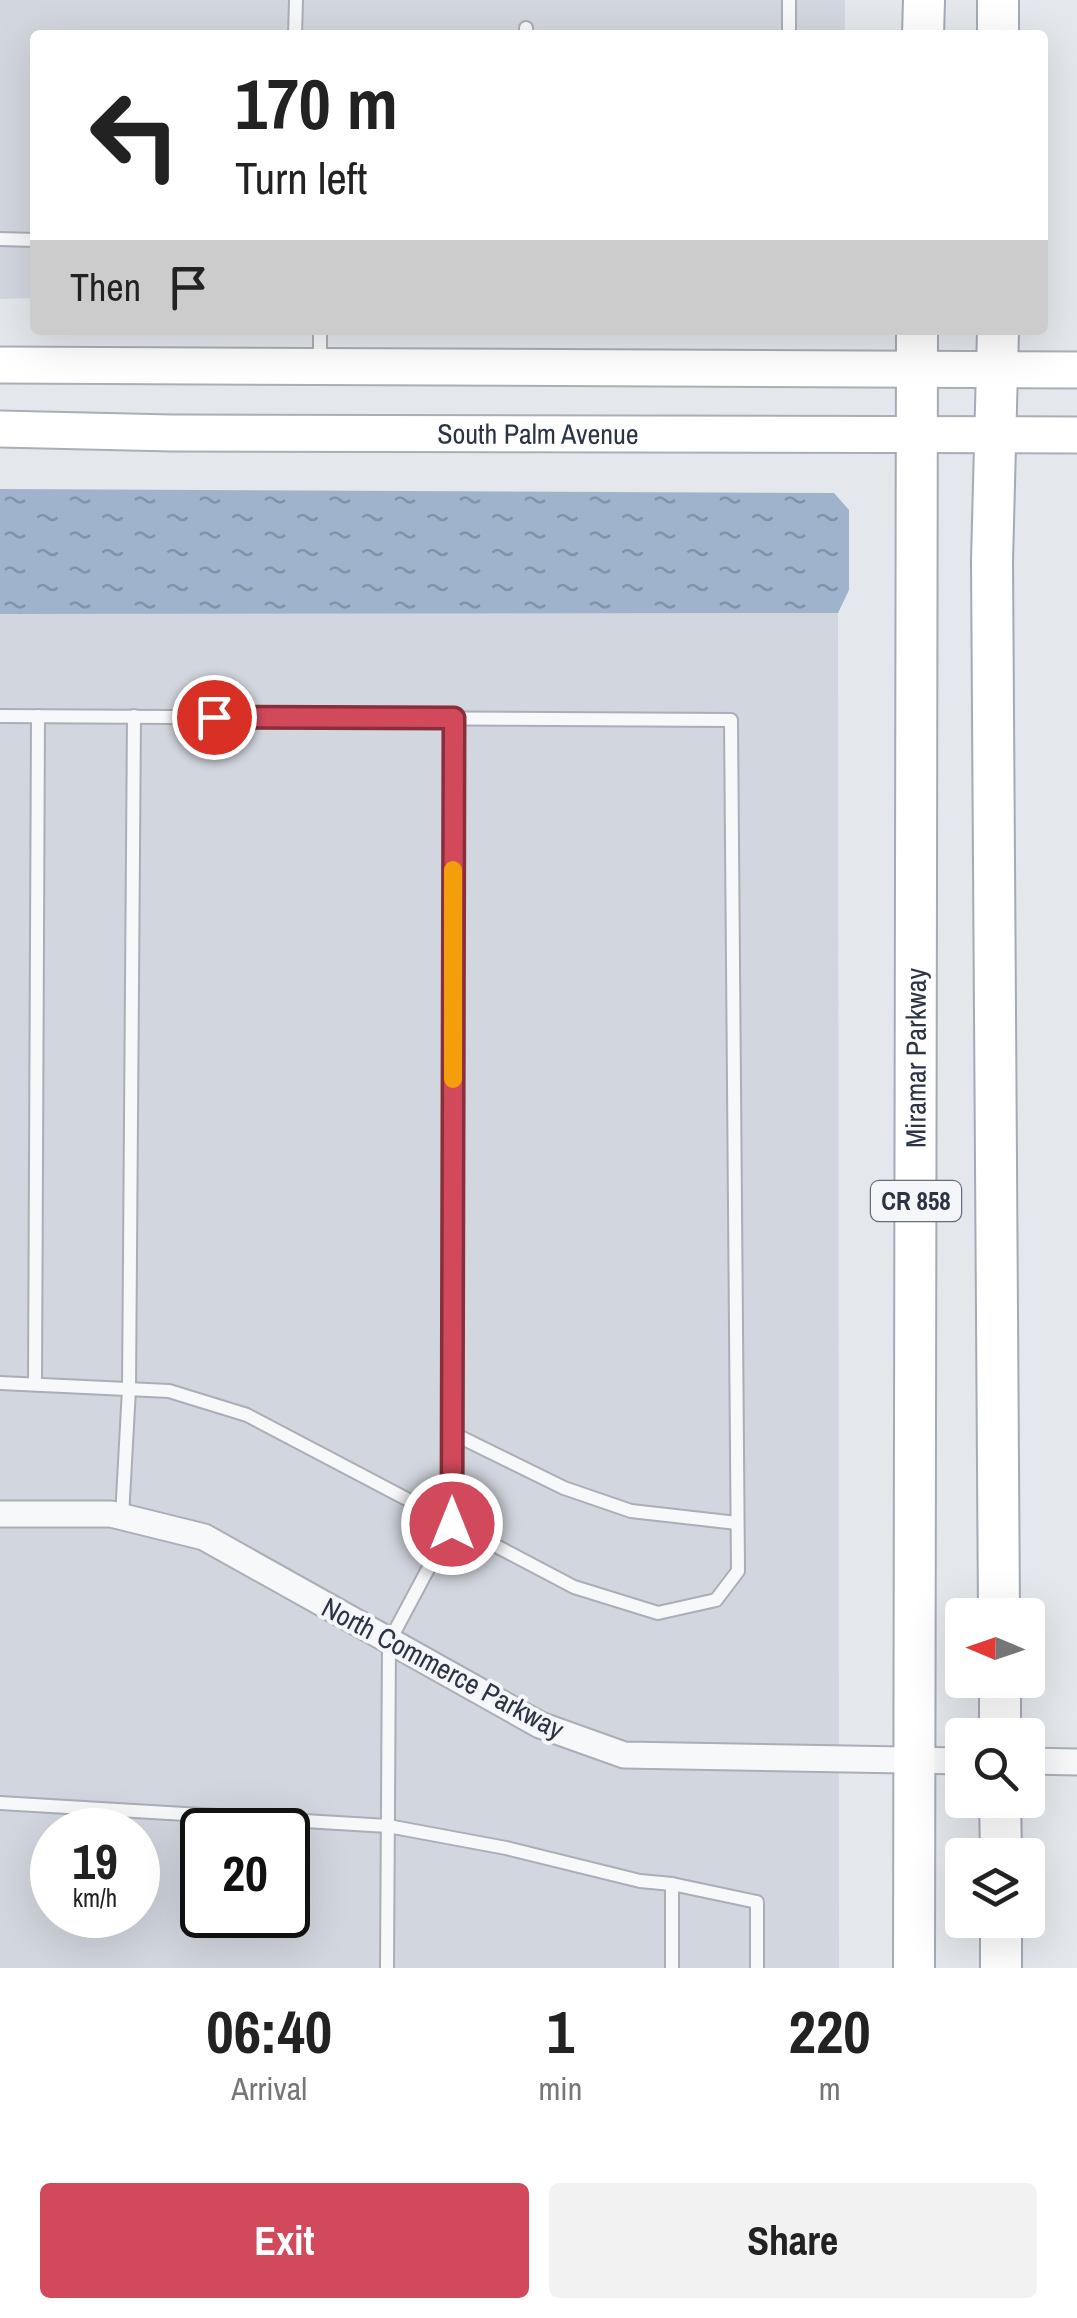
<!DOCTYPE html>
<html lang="en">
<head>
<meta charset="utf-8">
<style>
	:root { --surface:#fff; --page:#f2f2f2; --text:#222; --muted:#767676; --accent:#d1495b }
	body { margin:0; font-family:"Archivo Narrow",sans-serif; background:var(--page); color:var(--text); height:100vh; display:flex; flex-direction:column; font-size:38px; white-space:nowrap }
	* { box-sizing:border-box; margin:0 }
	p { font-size:32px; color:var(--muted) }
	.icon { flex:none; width:55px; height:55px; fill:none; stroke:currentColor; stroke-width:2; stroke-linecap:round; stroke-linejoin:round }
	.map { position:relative; height:1968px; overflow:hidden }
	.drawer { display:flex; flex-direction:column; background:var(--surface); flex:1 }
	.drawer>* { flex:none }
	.guide { position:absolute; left:30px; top:30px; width:1018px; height:305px; border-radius:10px; box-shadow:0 10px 40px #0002; background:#fff; color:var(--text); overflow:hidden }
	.needle { width:65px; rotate:272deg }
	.fabs { position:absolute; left:945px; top:1598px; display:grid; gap:20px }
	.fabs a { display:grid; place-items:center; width:100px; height:100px; border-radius:10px; background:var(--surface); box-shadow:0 10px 40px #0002; font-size:50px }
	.speed { position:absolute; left:30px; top:1808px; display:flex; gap:20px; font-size:50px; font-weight:700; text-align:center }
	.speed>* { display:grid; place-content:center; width:130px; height:130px; border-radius:50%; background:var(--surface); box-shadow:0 10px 40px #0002; line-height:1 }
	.speed small { font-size:25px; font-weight:400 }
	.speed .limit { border:5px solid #111; border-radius:15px; background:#fff; color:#111 }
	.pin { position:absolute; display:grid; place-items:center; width:85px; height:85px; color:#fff; margin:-42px; border:5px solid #fff; border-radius:50%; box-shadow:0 2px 10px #0007 }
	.me { position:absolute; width:110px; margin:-55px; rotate:0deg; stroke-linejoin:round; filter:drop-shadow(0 0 8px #0008) }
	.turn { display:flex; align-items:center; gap:35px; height:210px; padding:0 40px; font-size:45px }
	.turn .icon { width:130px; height:130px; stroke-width:2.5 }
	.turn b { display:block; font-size:70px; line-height:85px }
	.then { display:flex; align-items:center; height:95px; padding:0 40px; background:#0003; gap:20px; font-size:38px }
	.eta { display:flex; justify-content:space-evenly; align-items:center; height:170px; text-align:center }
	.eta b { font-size:60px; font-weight:800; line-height:70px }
	.action { display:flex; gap:20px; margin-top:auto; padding:20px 40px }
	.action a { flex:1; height:115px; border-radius:10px; background:var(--accent); color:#fff; font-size:40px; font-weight:800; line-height:115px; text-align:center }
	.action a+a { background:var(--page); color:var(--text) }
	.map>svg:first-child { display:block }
	.built { fill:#d2d6de; fill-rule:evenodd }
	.water { fill:url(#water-ripples) }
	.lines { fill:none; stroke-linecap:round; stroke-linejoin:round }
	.lane-casing { stroke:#a9aeb7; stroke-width:16 }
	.street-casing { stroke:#a9aeb7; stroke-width:29 }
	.secondary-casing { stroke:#a9aeb7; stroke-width:39 }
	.primary-casing { stroke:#a3abb8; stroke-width:44 }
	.lane { stroke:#f7f8fa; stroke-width:12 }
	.street { stroke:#f7f8fa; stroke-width:25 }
	.secondary { stroke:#fff; stroke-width:35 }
	.primary { stroke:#fff; stroke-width:40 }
	.route-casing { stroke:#882f3b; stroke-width:25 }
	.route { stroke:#d1495b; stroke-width:18 }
	.slow { stroke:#f59e0b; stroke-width:18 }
	.labels { text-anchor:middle; stroke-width:8; stroke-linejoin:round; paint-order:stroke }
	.shield { fill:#f4f6f9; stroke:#676e7b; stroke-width:2.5 }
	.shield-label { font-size:25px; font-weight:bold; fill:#2b3445 }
	.street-label { font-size:28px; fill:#2b3445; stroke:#f4f6f9 }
</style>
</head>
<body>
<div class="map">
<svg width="1077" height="1968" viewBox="0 0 1077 1968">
	<defs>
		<pattern id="water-ripples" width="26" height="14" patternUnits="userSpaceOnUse" patternTransform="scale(2.5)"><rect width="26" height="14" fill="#9fb4cc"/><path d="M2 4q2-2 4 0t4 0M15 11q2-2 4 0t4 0" fill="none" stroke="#8293a7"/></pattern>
	</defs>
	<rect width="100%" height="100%" fill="#e4e7ec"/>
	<!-- built -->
	<g class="built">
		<polygon points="0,0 845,0 845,35 35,35 35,298 0,299"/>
		<path d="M838,613L839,1968H0V614ZM52,1830H138V1915H52ZM202,1830H288V1915H202Z"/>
	</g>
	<!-- water -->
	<polygon class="water" points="0,489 834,493 849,510 849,590 838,613 0,614"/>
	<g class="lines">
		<defs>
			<g id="lane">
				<polyline points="295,35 296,0"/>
				<polyline points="526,35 526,28"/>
				<polyline points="789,35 789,0"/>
				<polyline points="0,239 35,240"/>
				<polyline points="320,364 320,330"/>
				<polyline points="0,716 731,720 738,1571 716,1600 658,1613 574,1587 247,1415 169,1391 0,1383"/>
				<polyline points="35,1384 38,716"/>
				<polyline points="452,1433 564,1488 631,1511 737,1523"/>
				<polyline points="122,1517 129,1389 134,716"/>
				<polyline points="0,1803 388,1826 506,1848 640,1881 672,1884"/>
				<polyline points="387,1968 389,1642 452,1524 454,718"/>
				<polyline points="672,1968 672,1884 757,1902 757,1968"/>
			</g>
			<g id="street">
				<polyline points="0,1514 111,1514 204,1537 540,1725 624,1755 962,1761"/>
				<polyline points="1028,1761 1077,1762"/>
			</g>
			<g id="secondary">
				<polyline points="0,365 1077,370"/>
				<path id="s1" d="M0,429L172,433L1077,435"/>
			</g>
			<g id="primary">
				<polyline points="998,0 998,35"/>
				<polyline points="923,35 924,0"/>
				<polyline points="998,330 992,561 999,1615"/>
				<polyline points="1000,1680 1000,1735"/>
				<polyline points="1000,1800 1001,1855"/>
				<polyline points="1001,1920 1001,1968"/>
				<path id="s2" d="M914,1968L917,330"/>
			</g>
		</defs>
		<!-- lane casing -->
		<use href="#lane" class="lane-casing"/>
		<!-- street casing -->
		<use href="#street" class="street-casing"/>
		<!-- secondary casing -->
		<use href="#secondary" class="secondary-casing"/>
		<!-- primary casing -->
		<use href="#primary" class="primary-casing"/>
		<!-- lane -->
		<use href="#lane" class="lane"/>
		<!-- street -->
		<use href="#street" class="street"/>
		<!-- secondary -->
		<use href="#secondary" class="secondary"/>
		<!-- primary -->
		<use href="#primary" class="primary"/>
	</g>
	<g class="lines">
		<defs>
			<polyline id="route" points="214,717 454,718 452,1524"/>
		</defs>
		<!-- route casing -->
		<use href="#route" class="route-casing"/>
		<!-- route -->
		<use href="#route" class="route"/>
		<!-- slow -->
		<polyline class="slow" points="453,1079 453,870"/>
	</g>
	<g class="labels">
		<!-- shield labels -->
		<rect class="shield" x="871" y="1181" width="90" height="40" rx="8"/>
		<g class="shield-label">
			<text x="916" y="1210">CR 858</text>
		</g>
		<!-- street labels -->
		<g class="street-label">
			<text dy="10" stroke="none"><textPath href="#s1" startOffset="538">South Palm Avenue</textPath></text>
			<text dy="10" stroke="none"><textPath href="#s2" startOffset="910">Miramar Parkway</textPath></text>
			<text transform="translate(443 1668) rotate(28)" y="10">North Commerce Parkway</text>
		</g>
	</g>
</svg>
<div class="fabs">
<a><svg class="needle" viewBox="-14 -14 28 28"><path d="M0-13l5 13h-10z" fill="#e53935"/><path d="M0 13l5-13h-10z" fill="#767676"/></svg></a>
<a><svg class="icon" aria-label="search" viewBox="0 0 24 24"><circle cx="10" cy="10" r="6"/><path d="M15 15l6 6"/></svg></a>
<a><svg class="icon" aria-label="layers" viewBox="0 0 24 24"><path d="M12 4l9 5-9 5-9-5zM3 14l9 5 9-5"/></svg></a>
</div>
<div class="speed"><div>19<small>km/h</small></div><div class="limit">20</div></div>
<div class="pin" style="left:214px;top:717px;background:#d93025"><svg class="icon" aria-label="arrive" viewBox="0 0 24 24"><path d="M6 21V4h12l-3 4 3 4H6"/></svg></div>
<svg class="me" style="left:452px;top:1524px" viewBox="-20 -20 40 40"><circle r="17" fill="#d1495b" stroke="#fff" stroke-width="3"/><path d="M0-11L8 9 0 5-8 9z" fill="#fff"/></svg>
<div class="guide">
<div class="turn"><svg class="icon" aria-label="left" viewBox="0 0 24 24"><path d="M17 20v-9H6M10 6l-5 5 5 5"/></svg><div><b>170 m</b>Turn left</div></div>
<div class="then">Then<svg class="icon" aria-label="arrive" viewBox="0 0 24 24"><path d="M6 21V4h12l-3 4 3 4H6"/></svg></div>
</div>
</div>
<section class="drawer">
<div class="eta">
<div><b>06:40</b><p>Arrival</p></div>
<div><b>1</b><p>min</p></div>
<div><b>220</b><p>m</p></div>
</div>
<div class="action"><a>Exit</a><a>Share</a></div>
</section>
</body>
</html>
